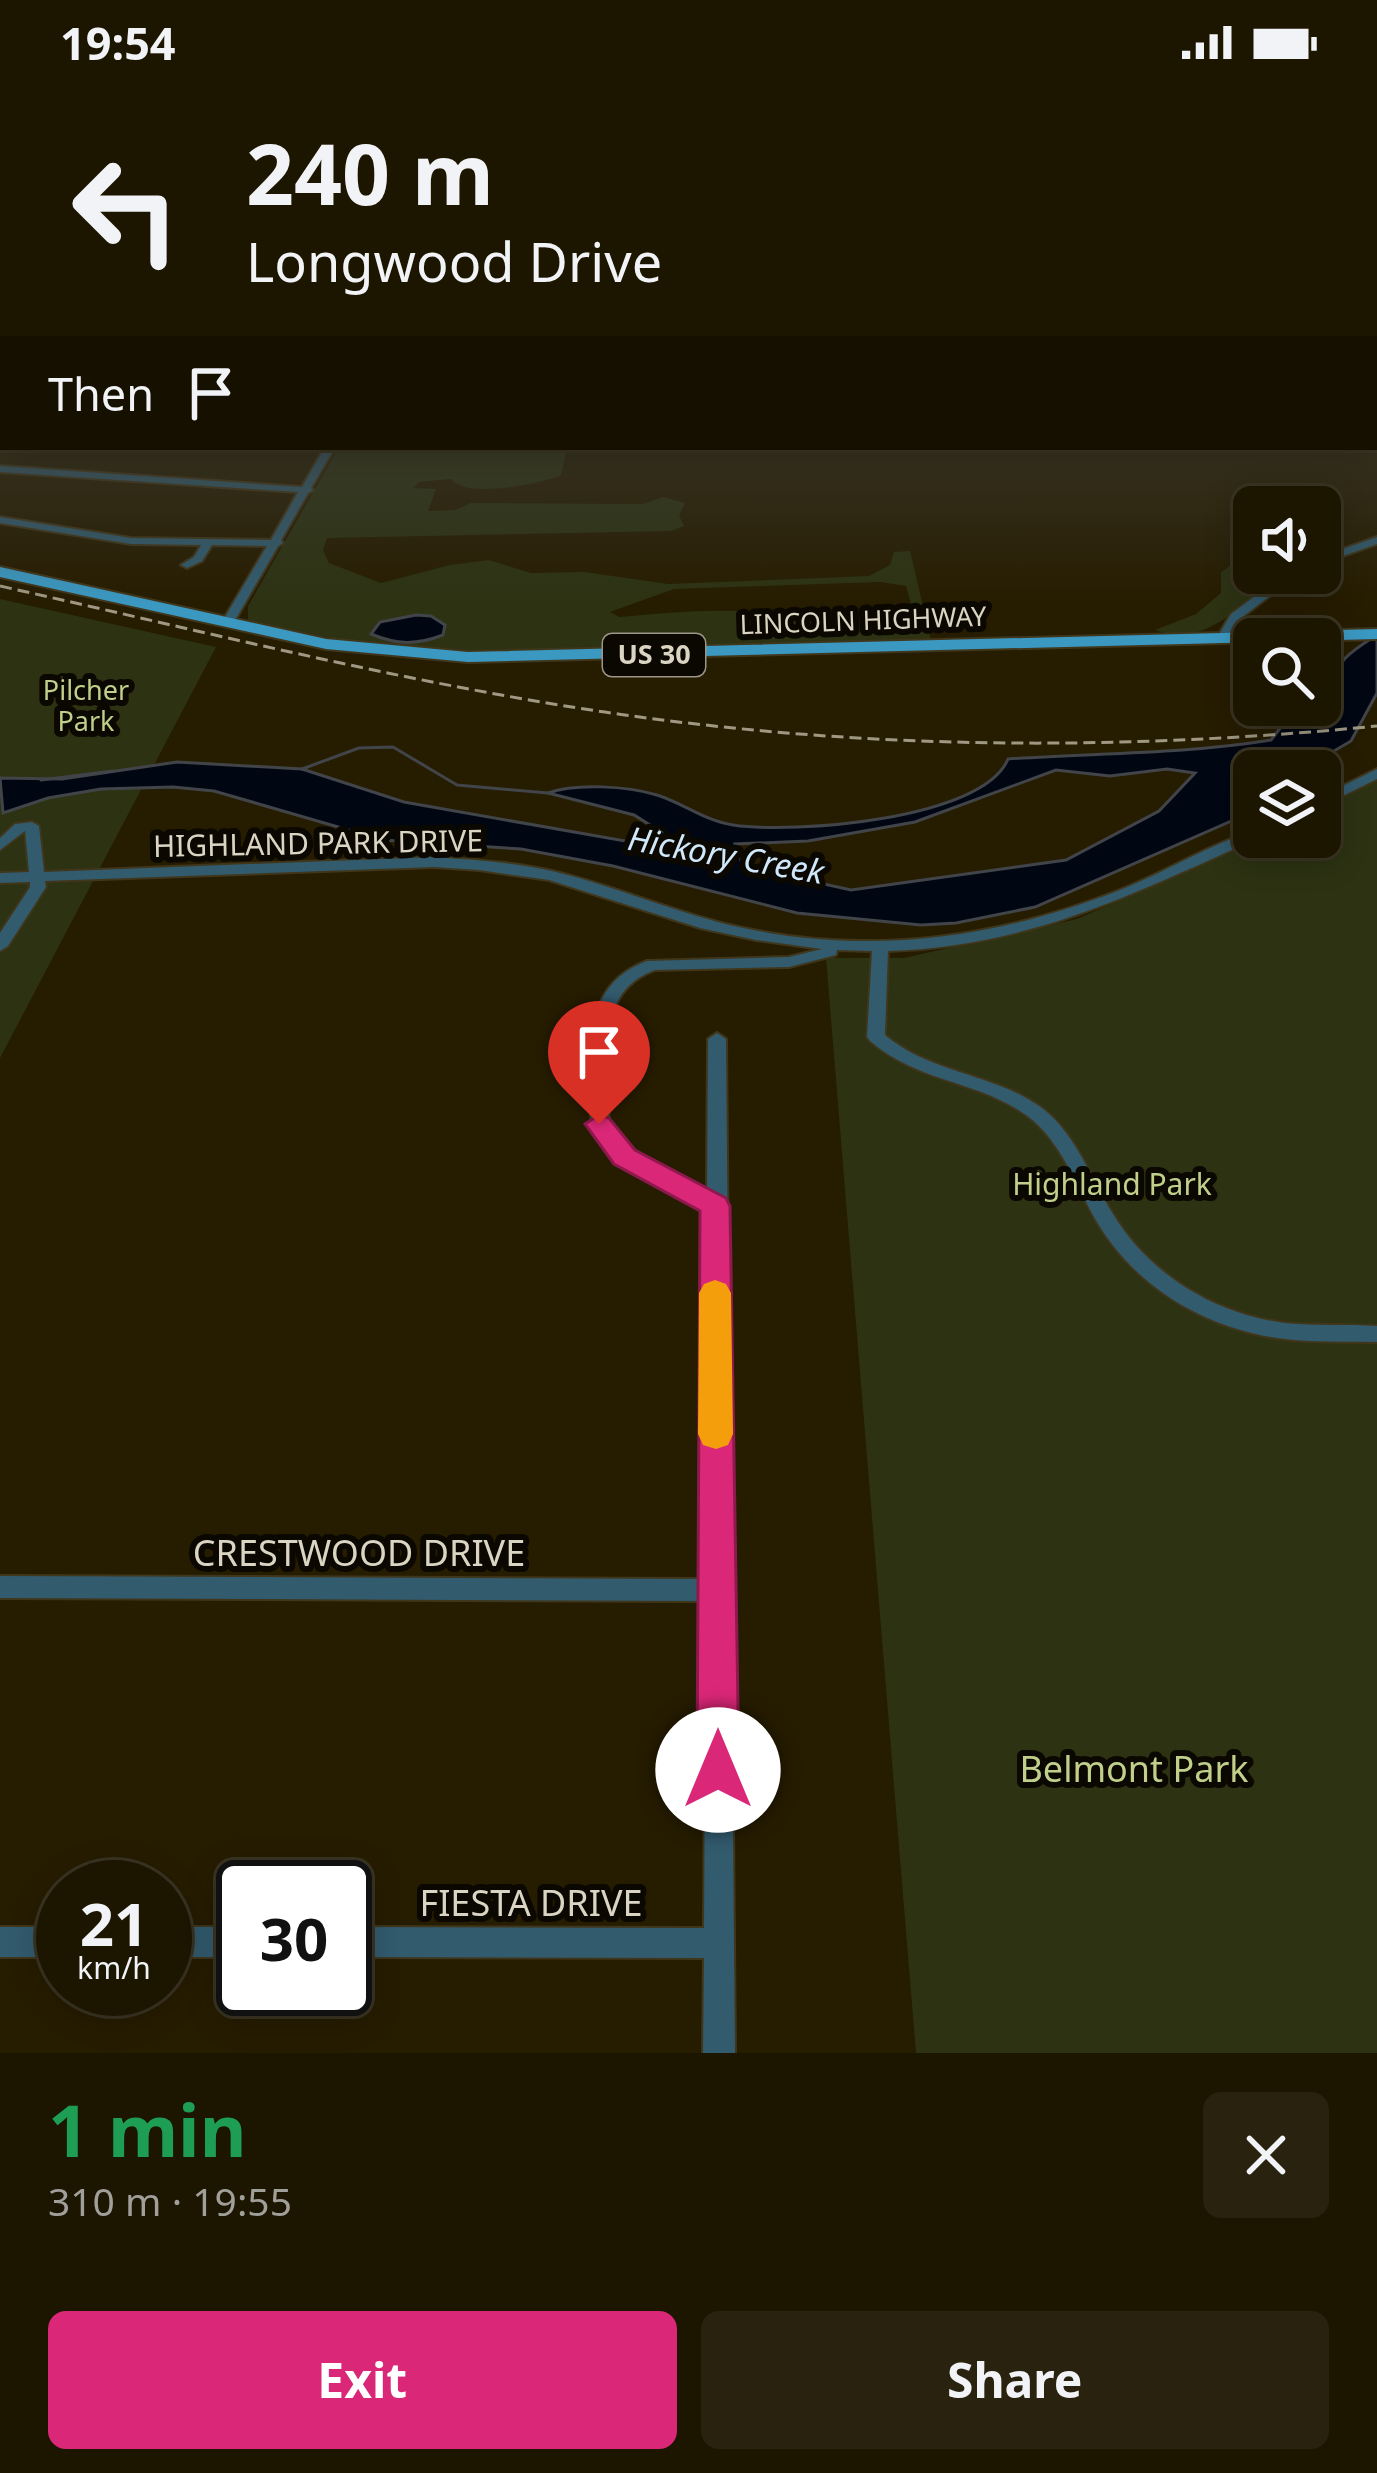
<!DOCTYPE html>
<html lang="en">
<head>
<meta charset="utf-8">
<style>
	:root { --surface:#1c1500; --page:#29220f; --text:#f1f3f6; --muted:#a09f99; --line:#3a3422; --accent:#db2777 }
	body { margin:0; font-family:"Noto Sans",sans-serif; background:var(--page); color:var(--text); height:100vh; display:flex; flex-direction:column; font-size:45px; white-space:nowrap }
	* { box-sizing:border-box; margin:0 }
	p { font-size:39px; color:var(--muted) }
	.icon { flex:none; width:66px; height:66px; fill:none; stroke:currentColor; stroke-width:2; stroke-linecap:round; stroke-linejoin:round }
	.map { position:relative; height:1969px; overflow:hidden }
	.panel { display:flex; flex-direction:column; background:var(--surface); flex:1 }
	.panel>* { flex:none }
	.banner { position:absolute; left:0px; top:0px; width:1377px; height:366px; box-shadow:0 6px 30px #0003,0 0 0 3px var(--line); background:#1c1500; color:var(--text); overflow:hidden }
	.fabs { position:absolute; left:1233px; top:402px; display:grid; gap:24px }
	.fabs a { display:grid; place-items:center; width:108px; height:108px; border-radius:18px; background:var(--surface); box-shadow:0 6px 30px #0003,0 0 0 3px var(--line); font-size:60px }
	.speed { position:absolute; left:36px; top:1776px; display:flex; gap:24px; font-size:60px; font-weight:700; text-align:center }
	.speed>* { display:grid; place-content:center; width:156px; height:156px; border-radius:50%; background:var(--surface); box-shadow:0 6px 30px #0003,0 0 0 3px var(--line); line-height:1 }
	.speed small { font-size:30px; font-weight:400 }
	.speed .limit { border:6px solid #111; border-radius:18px; background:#fff; color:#111 }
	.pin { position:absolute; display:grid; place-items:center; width:102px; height:102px; color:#fff; margin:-123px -51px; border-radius:50% 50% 50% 0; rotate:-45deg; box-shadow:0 0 12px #0007 }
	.pin .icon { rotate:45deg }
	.me { position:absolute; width:132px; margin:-66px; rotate:0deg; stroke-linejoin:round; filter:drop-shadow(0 0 9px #0008) }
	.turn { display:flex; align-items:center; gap:42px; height:252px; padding:0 48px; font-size:54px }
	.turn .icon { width:156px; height:156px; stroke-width:2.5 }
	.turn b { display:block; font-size:84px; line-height:102px }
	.then { display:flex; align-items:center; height:114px; padding:0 48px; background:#0003; gap:24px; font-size:45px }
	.round { display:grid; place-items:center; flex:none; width:126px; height:126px; border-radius:18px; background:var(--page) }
	.overview { display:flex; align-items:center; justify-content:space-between; height:204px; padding:0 48px }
	h1 { font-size:72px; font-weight:700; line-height:90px; color:#1e9e55 }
	.action { display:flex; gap:24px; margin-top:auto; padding:24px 48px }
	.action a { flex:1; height:138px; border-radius:18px; background:var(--accent); color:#fff; font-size:48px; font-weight:700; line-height:138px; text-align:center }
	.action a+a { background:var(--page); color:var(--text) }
	.status { display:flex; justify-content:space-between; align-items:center; height:84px; padding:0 60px; background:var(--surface); direction:ltr }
	.status svg { height:33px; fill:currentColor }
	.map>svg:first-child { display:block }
	.green { fill:#2c3212; fill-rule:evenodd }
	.water { fill:#000713; stroke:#414448; stroke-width:3; fill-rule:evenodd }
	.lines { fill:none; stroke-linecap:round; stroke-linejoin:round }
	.stream { stroke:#414448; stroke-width:3 }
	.minor-casing { stroke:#3f361b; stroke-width:4 }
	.major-casing { stroke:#3f361b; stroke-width:4 }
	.minor { fill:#325b6e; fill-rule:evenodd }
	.major { fill:#3b98c1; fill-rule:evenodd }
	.rail { stroke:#9f9883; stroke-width:3; stroke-dasharray:12 6; stroke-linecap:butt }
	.route { fill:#db2777; stroke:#8e194d; stroke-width:3 }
	.slow { fill:#f59e0b }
	.labels { text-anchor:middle; stroke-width:12; stroke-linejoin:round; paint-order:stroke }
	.far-street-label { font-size:27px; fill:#dad4c3; stroke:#0b0701 }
	.shield { fill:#0b0701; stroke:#9c9689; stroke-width:3 }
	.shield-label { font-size:27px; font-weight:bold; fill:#dad4c3 }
	.far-park-label { font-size:27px; fill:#c0cf89; stroke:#0b0701 }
	.street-label { font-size:30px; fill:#dad4c3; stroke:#0b0701 }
	.park-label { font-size:30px; fill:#c0cf89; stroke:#0b0701 }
	.water-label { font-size:33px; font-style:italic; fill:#cfe8fb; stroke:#0b0701 }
	.near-street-label { font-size:36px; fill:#dad4c3; stroke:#0b0701 }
	.near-park-label { font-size:36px; fill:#c0cf89; stroke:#0b0701 }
</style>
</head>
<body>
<div class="status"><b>19:54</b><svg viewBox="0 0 49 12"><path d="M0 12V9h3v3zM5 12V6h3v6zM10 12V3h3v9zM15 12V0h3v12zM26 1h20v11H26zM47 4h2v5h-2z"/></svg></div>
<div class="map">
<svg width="1377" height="1969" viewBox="0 0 1377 1969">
	<rect width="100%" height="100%" fill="#261c00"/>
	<!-- green -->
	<g class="green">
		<path d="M339,363H567L561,391C542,400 465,415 451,395L419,398L413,404L436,405L428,427L456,426L471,419L643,420L663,413L685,419L679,431L684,442L671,447L327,454L323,466L329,479L381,499L450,481L489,476L531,489L585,488L668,500L869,492L890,481L894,468L910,467L932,560L505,572L377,563L248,537V522ZM880,498L906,502L911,520C871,546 780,528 733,527C695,526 657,530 619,533L610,528L674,505Z"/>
		<path d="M1254,467V489H1290C1244,512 1212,566 1155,546L1196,530L1221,509V488Z"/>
		<polygon points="0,515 216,563 0,974"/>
		<polygon points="1377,695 1377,1969 916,1969 826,874 904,874 1077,835 1263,753 1320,753 1320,725"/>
	</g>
	<!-- water -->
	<g class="water">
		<path d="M416,531L431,532L445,541L443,551C417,561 397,561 371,550L380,538Z"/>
		<path d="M1377,550V609L1351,657L1300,687H1254V727L1035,823L956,839L921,841L797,829L613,782L521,765L383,756L214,707L173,703L101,705L48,714L3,729L0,694L62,695L177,678L302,685L404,718L659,763L669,753L634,731L548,709C576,699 627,702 657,711C683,719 705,737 733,741C792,750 983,736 1008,675C1097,669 1185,670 1271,656L1298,621H1320V607L1331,608C1336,599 1335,587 1342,578C1350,567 1366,559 1377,550ZM1167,685L1195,689L1159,727L1066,776L851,806L743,782L735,760L808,757L915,738L1056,686L1110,692Z"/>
	</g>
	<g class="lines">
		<!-- stream -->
		<g class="stream">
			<polyline points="302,685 359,664 393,663 457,701 548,709"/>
			<polyline points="41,696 113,687"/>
		</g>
		<defs>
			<g id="minor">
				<rect x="0" y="258" width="3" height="6"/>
				<polygon points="1374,276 1377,277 1377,285 1374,284"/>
				<polygon points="0,328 3,329 3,335 0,334"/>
				<polygon points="325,363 335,363 311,404 313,406 308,409 281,456 283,459 278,462 234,538 228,542 222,538 267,462 212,461 202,477 187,484 181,481 194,473 201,461 131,460 0,439 0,433 131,454 271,456 298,408 0,388 0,382 302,403"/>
				<polygon points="1377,453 1377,460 1320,480 1320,473"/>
				<polygon points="1286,489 1299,489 1240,535 1228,555 1220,555 1218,552 1231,530"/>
				<polygon points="1377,685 1377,695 1320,723 1320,713"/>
				<path d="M32,738L39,742L44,788L434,773C473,776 513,778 552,787C620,803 684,833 753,846C879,871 1003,852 1120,806C1166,788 1208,761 1254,747V753L1259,754C1132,810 1032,862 888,867L885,951C931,990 994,989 1042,1024C1077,1051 1090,1094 1113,1130C1150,1191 1215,1230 1285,1239C1316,1242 1347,1240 1377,1242V1258C1346,1257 1315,1259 1285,1255C1208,1246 1137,1205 1097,1138C1075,1101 1062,1057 1026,1031C977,996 919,999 870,957L867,953L872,867L837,866L836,871L789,883L655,886C604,905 609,949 609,995C609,1008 606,1029 611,1041C626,1076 676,1092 707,1109L708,955L717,949L726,955L735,1969H703L704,1874L345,1873V1843L704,1844L706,1517L0,1514V1492L706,1495L707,1127L618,1078L593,1045L591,1040C591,978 576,903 647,877L789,873L822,865L756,856L700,844L549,796L479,786L434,783L45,797L46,803L8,862L0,867V849L30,803V798L0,799V789L29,788L25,747L0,766V754L15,740Z"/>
				<rect x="0" y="1843" width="63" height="30"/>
				<rect x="165" y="1843" width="78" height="30"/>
			</g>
			<polygon id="major" points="0,483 326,555 468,568 1377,545 1377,555 468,578 326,565 0,493"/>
		</defs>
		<!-- minor casing -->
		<use href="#minor" class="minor-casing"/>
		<!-- major casing -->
		<use href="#major" class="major-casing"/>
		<!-- minor -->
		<use href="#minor" class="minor"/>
		<!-- major -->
		<use href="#major" class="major"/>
		<!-- rail -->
		<path class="rail" d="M0,502C234,554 467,615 705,641C929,666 1153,664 1377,642"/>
	</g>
	<!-- sky -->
	<linearGradient id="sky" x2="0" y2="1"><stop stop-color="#150f00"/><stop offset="0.47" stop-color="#414037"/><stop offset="1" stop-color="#414037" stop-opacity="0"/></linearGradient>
	<rect width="1377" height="520" fill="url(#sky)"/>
	<!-- route -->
	<polygon class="route" points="599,1031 609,1034 635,1066 726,1114 730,1122 739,1686 733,1701 718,1707 703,1701 697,1686 700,1127 614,1080 585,1040"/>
	<!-- slow -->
	<polygon class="slow" points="715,1196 726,1200 731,1209 733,1350 728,1361 716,1365 703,1361 698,1350 699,1209 704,1200"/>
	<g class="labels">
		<!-- far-street labels -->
		<g class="far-street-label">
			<text transform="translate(863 537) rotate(-2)" y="9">LINCOLN HIGHWAY</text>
		</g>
		<!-- shield labels -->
		<rect class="shield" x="603" y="550" width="102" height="42" rx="9"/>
		<g class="shield-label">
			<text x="654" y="580">US 30</text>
		</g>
		<!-- far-park labels -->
		<g class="far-park-label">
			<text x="86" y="616">Pilcher<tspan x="86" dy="31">Park</tspan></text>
		</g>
		<!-- street labels -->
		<g class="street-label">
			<text transform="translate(318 760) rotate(-1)" y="10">HIGHLAND PARK DRIVE</text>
		</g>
		<!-- park labels -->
		<g class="park-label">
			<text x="1112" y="1111">Highland Park</text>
		</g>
		<!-- water labels -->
		<g class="water-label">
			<text transform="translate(726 771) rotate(10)" y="12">Hickory Creek</text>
		</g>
		<!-- near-street labels -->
		<g class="near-street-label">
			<text x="359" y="1482">CRESTWOOD DRIVE</text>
			<text x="531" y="1832">FIESTA DRIVE</text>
		</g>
		<!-- near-park labels -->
		<g class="near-park-label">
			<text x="1134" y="1698">Belmont Park</text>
		</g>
	</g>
</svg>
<div class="fabs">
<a><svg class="icon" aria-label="sound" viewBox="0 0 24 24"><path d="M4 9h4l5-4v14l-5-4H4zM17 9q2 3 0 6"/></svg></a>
<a><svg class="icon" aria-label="search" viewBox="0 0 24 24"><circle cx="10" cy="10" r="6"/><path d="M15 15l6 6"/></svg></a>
<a><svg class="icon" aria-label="layers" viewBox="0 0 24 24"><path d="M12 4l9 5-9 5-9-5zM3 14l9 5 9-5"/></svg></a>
</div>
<div class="speed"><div>21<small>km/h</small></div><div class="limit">30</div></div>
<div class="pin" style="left:599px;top:1040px;background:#d93025"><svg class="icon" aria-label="arrive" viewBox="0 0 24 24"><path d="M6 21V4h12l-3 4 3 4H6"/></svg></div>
<svg class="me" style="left:718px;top:1686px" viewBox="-20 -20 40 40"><circle r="19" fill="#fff"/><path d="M0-13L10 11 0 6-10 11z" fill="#db2777"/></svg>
<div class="banner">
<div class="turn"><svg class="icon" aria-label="left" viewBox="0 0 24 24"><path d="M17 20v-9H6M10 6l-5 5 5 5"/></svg><div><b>240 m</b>Longwood Drive</div></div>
<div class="then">Then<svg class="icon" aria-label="arrive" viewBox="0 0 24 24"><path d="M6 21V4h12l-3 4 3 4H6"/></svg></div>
</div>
</div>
<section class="panel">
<div class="overview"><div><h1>1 min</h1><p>310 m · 19:55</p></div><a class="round"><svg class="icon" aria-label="close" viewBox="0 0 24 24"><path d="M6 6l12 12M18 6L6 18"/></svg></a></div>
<div class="action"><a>Exit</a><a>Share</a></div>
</section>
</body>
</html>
